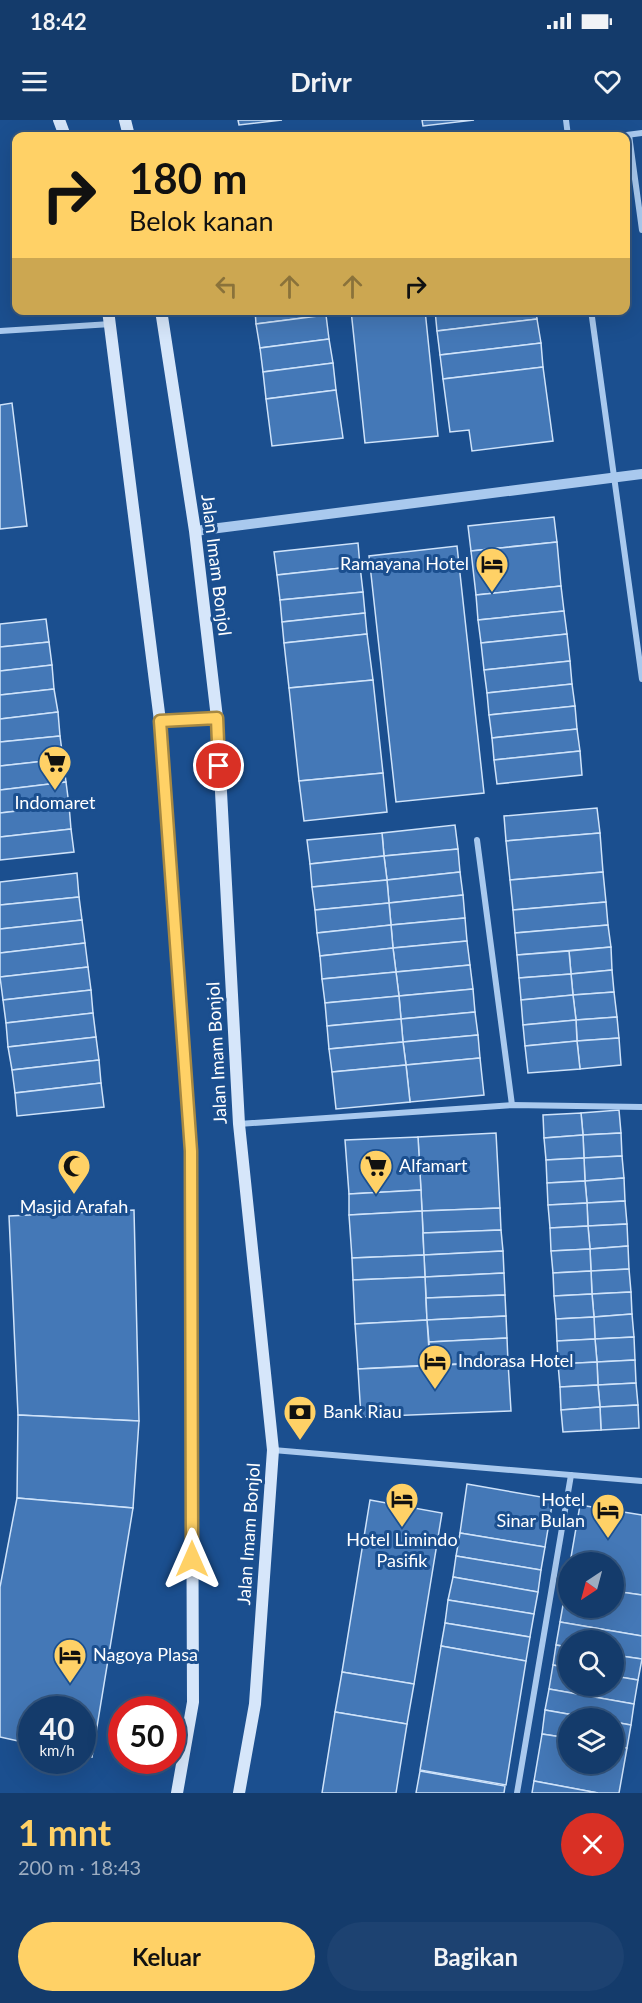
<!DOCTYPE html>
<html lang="id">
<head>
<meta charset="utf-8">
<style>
	:root { --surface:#143b6b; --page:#1d4271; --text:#f1f3f6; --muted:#9dadc1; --line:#33557e; --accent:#ffd166 }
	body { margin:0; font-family:Lato,sans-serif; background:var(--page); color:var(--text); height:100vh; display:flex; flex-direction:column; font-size:22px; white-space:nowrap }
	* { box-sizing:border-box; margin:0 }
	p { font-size:20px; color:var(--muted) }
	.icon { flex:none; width:33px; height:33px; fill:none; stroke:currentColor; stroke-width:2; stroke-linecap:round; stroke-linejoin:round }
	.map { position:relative; height:1673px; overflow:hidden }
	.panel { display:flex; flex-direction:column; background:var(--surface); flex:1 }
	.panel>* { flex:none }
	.top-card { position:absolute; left:12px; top:12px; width:618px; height:183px; border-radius:12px; box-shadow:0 6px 24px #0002,0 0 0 2px var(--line); background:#ffd166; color:#111; overflow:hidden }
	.needle { width:39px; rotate:216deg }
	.fabs { position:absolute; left:558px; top:1432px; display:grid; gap:12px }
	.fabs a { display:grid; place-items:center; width:66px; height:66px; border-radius:50%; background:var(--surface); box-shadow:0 6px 24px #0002,0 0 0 2px var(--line); font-size:30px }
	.speed { position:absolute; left:18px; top:1576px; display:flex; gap:12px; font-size:30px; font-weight:700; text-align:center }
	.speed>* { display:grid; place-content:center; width:78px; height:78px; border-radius:50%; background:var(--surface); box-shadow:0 6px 24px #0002,0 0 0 2px var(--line); line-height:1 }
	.speed small { font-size:15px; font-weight:400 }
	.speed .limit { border:9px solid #d22; background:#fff; color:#111 }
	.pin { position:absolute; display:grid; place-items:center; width:51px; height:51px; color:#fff; margin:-26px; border:3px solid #fff; border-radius:50%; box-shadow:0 2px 6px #0007 }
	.me { position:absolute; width:66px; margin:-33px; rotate:0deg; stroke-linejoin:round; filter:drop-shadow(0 0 4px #0008) }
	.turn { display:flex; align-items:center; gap:21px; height:126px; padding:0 18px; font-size:27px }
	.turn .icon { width:78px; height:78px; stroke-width:2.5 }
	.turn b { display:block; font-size:42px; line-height:51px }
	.lanes { display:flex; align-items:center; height:57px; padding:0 18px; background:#0003; justify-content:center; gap:30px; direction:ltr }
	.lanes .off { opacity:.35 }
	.round { display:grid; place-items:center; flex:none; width:63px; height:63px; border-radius:32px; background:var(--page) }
	.overview { display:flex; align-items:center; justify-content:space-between; height:102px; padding:0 18px }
	h1 { font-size:36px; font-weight:700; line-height:45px; color:var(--accent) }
	.action { display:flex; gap:12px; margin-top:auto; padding:12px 18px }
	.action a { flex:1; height:69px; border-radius:36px; background:var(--accent); color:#111; font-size:24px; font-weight:700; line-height:69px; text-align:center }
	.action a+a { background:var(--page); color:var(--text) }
	.status { display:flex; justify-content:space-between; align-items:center; height:42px; padding:0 30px; background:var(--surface); direction:ltr }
	.status svg { height:16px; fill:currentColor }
	header { display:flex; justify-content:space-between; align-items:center; height:78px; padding:0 18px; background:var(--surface); font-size:27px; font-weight:700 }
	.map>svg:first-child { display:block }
	.building { fill:#4478b7; stroke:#cfe3fa; stroke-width:1.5 }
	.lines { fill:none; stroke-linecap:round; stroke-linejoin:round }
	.minor { stroke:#a9c9ee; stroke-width:6 }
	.tertiary { stroke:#a9c9ee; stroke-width:10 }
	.secondary { stroke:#d6e6fa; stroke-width:12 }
	.route-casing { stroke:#a68842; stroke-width:15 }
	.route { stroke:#ffd166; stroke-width:10 }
	.labels { text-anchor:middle; stroke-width:6; stroke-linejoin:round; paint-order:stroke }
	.poi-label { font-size:18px; fill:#fff; stroke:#1b4f8f; text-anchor:start }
	.street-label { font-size:18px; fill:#fff; stroke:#1b4f8f }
</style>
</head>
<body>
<div class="status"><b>18:42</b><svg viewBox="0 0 49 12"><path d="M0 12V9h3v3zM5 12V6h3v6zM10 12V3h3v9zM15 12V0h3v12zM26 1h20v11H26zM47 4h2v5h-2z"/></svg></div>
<header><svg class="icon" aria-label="menu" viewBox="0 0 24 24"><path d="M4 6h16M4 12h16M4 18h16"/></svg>Drivr<svg class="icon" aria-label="heart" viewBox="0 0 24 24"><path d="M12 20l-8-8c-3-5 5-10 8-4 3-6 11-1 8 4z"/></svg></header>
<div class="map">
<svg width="642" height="1673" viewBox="0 0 642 1673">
	<rect width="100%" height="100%" fill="#1b4f8f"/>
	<!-- building -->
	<g class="building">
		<polygon points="238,0 282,0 239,5"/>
		<polygon points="422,0 474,0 423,6"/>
		<polygon points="255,190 326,190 326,195 256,204"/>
		<polygon points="351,190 425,190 438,316 365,323"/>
		<polygon points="435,190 536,190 537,199 437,211"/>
		<polygon points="326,195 329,219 260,228 256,204"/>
		<polygon points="537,199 541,223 440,235 437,211"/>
		<polygon points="329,219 333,243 263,252 260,228"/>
		<polygon points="541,223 543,247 443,259 440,235"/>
		<polygon points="333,243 336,270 266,279 263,252"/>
		<polygon points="543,247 553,321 472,331 469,310 450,312 443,259"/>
		<polygon points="336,270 343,318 272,326 266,279"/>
		<polygon points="12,283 27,406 0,409 0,285"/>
		<polygon points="554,397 557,422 471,431 468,406"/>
		<polygon points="557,422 561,466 476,475 471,431"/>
		<polygon points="358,423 360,446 277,455 274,432"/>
		<polygon points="457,426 484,673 396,682 369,436"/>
		<polygon points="360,446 363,472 280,480 277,455"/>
		<polygon points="561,466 564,491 478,500 476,475"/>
		<polygon points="363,472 365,493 282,502 280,480"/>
		<polygon points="564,491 567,514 481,523 478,500"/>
		<polygon points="365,493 367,514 284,523 282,502"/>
		<polygon points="46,499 49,522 0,527 0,504"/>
		<polygon points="367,514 373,560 289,568 284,523"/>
		<polygon points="567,514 570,541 484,550 481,523"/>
		<polygon points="49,522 52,545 0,551 0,527"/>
		<polygon points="570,541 572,564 487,573 484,550"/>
		<polygon points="52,545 54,569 0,575 0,551"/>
		<polygon points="373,560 383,653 299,661 289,568"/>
		<polygon points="572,564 575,586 489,595 487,573"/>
		<polygon points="54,569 58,592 0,599 0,575"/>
		<polygon points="575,586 577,609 492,618 489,595"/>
		<polygon points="58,592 60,616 0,622 0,599"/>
		<polygon points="577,609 580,631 494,640 492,618"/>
		<polygon points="60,616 63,639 0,646 0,622"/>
		<polygon points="580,631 582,655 497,664 494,640"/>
		<polygon points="63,639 66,662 0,670 0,646"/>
		<polygon points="383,653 387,692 304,701 299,661"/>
		<polygon points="66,662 69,685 0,693 0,670"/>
		<polygon points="69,685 71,709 0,717 0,693"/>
		<polygon points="597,688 600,713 506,721 504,696"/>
		<polygon points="455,705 458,729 384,736 382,713"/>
		<polygon points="71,709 74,732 0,740 0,717"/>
		<polygon points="382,713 384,736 310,744 307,720"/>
		<polygon points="600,713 603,752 510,760 506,721"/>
		<polygon points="458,729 460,752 387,760 384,736"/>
		<polygon points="384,736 387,760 312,767 310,744"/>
		<polygon points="460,752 463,775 389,783 387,760"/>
		<polygon points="603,752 606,782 513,790 510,760"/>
		<polygon points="77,753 79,777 0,785 0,762"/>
		<polygon points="387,760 389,783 315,790 312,767"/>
		<polygon points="463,775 465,798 391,805 389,783"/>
		<polygon points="79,777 82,800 0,809 0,785"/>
		<polygon points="606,782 608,805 515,813 513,790"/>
		<polygon points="389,783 391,805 317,813 315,790"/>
		<polygon points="465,798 467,821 393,828 391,805"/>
		<polygon points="82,800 85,823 0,833 0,809"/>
		<polygon points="391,805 393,828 320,836 317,813"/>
		<polygon points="608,805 611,827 517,835 515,813"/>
		<polygon points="467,821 470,845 396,852 393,828"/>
		<polygon points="85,823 88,847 0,857 0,833"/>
		<polygon points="611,827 612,850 571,854 569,831"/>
		<polygon points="393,828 396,852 322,859 320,836"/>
		<polygon points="569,831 571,854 519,858 517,835"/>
		<polygon points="470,845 473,869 399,876 396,852"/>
		<polygon points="88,847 91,870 3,880 0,857"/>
		<polygon points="612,850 614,872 573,875 571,854"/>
		<polygon points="396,852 399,876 325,883 322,859"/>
		<polygon points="571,854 573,875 521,880 519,858"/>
		<polygon points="473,869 475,892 401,899 399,876"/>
		<polygon points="91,870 93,893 6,903 3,880"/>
		<polygon points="614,872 617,897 576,900 573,875"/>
		<polygon points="573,875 576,900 523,905 521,880"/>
		<polygon points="399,876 401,899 327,906 325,883"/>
		<polygon points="475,892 478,915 403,922 401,899"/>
		<polygon points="93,893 96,917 8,927 6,903"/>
		<polygon points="617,897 619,918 577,921 576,900"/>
		<polygon points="401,899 403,922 329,929 327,906"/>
		<polygon points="576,900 577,921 525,926 523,905"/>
		<polygon points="478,915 480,938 406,945 403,922"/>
		<polygon points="96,917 99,940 12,950 8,927"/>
		<polygon points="619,918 621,945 580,949 577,921"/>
		<polygon points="577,921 580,949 528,953 525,926"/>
		<polygon points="403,922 406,945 332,952 329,929"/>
		<polygon points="480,938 484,975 410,982 406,945"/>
		<polygon points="99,940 101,963 15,973 12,950"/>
		<polygon points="406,945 410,982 336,989 332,952"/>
		<polygon points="101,963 104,987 17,996 15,973"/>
		<polygon points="619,990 621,1013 583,1015 581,993"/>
		<polygon points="581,993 583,1015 544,1018 543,995"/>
		<polygon points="496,1013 500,1088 422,1091 418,1017"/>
		<polygon points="621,1013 622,1036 584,1038 583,1015"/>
		<polygon points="583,1015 584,1038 546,1040 544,1018"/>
		<polygon points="418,1017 421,1070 349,1074 345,1020"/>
		<polygon points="622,1036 624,1058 585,1061 584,1038"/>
		<polygon points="584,1038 585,1061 547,1063 546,1040"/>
		<polygon points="624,1058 625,1081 587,1083 585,1061"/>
		<polygon points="585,1061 587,1083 548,1085 547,1063"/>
		<polygon points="421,1070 422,1091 349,1095 349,1074"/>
		<polygon points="625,1081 627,1104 588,1106 587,1083"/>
		<polygon points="587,1083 588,1106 550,1108 548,1085"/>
		<polygon points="500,1088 501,1110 423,1113 422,1091"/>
		<polygon points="134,1090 139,1301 18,1295 9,1096"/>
		<polygon points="422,1091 424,1135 352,1138 349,1095"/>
		<polygon points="627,1104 628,1126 590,1129 588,1106"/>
		<polygon points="588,1106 590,1129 551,1131 550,1108"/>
		<polygon points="501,1110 503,1131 424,1135 423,1113"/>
		<polygon points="628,1126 629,1149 591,1151 590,1129"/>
		<polygon points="590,1129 591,1151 553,1153 551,1131"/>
		<polygon points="503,1131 504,1153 425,1157 424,1135"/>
		<polygon points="424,1135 425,1157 353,1160 352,1138"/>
		<polygon points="629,1149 631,1172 592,1174 591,1151"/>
		<polygon points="591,1151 592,1174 554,1176 553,1153"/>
		<polygon points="504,1153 505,1175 426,1178 425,1157"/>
		<polygon points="425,1157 427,1200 355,1204 353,1160"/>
		<polygon points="631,1172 632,1194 594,1197 592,1174"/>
		<polygon points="592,1174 594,1197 556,1199 554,1176"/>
		<polygon points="505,1175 506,1196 427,1200 426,1178"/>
		<polygon points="632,1194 634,1217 595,1219 594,1197"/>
		<polygon points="506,1196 507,1218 429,1222 427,1200"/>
		<polygon points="594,1197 595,1219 557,1221 556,1199"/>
		<polygon points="427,1200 430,1245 358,1249 355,1204"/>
		<polygon points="634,1217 635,1240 597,1242 595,1219"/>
		<polygon points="507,1218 508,1242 430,1245 429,1222"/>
		<polygon points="595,1219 597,1242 558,1244 557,1221"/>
		<polygon points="635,1240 636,1263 598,1265 597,1242"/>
		<polygon points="508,1242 511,1291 361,1297 358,1249"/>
		<polygon points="597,1242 598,1265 560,1267 558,1244"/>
		<polygon points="636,1263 638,1285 600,1287 598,1265"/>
		<polygon points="598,1265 600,1287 561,1290 560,1267"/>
		<polygon points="638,1285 639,1308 601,1310 600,1287"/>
		<polygon points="600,1287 601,1310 563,1312 561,1290"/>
		<polygon points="18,1295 139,1301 133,1388 17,1378"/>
		<polygon points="467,1364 553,1379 545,1427 460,1413"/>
		<polygon points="17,1378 133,1388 92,1637 82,1635 82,1590 32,1590 32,1624 0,1617 0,1467"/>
		<polygon points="370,1380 442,1393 414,1564 342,1552"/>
		<polygon points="580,1385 642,1395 642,1475 614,1471 614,1443 570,1443"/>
		<polygon points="460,1413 545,1427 541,1450 456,1436"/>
		<polygon points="456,1436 541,1450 538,1472 453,1457"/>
		<polygon points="453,1457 538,1472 534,1494 448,1480"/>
		<polygon points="567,1463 568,1488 614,1488 614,1471 642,1475 642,1516 560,1502"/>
		<polygon points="448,1480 534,1494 530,1517 445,1503"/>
		<polygon points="560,1502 642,1516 642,1539 614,1535 614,1521 568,1521 568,1527 556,1525"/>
		<polygon points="445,1503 530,1517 526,1541 441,1526"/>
		<polygon points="556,1525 568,1527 568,1548 553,1545"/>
		<polygon points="441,1526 526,1541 506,1665 420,1650"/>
		<polygon points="614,1535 642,1539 638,1560 614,1556"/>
		<polygon points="553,1545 568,1548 568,1566 614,1566 614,1556 638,1560 634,1584 549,1569"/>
		<polygon points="342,1552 414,1564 407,1604 335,1592"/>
		<polygon points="549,1569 634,1584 631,1605 614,1602 614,1599 596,1599 545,1590"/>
		<polygon points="545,1590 596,1599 568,1599 568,1618 542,1614"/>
		<polygon points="335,1592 407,1604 396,1673 322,1673"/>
		<polygon points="614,1602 631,1605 627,1628 614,1626"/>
		<polygon points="542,1614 568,1618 568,1644 614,1644 614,1626 627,1628 619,1673 598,1673 534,1661"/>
		<polygon points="420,1651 505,1666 504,1673 416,1673"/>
		<polygon points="534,1661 598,1673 532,1673"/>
	</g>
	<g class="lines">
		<!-- minor -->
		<g class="minor">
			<polyline points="566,0 568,16"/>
			<polyline points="629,15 642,110"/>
			<polyline points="619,16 642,13"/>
			<polyline points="591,190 642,559"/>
			<polyline points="0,211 111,204"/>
			<polyline points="477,720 512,985"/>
			<polyline points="239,1004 512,985 642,987"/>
			<polyline points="273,1330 642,1361"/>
			<polyline points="517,1673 571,1355"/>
		</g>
		<!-- tertiary -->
		<polyline class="tertiary" points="195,411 642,354"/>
		<!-- secondary -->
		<g class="secondary">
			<polyline points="59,0 65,16"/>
			<polyline points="125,0 129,16"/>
			<polyline points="108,190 160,601 191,1031 193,1582 177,1673"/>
			<polyline points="161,190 195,411 217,598 239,1004 273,1330 255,1584 239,1673"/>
			<polyline points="160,601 217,598"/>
		</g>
	</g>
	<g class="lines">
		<defs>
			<polyline id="route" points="192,1439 191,1031 160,601 217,598 219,646"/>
		</defs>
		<!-- route casing -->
		<use href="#route" class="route-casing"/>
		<!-- route -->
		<use href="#route" class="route"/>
	</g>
	<!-- icons -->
	<defs>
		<symbol id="hotel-pin" viewBox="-11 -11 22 30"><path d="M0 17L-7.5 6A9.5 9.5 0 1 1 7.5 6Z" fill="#ffd166" stroke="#1b4f8f"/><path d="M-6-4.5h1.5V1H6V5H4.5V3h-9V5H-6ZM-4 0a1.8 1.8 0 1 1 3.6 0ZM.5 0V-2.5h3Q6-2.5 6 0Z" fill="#111"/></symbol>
		<symbol id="supermarket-pin" viewBox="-11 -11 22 30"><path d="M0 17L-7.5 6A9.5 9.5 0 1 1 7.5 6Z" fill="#ffd166" stroke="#1b4f8f"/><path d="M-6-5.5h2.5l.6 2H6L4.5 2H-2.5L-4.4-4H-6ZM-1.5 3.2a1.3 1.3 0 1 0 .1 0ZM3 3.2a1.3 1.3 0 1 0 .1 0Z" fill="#111"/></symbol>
		<symbol id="mosque-pin" viewBox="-11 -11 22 30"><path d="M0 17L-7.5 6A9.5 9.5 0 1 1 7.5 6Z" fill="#ffd166" stroke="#1b4f8f"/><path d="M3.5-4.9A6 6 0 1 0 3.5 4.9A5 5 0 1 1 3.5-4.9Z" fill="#111"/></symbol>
		<symbol id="bank-pin" viewBox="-11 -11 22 30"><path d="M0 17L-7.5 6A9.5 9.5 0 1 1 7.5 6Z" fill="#ffd166" stroke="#1b4f8f"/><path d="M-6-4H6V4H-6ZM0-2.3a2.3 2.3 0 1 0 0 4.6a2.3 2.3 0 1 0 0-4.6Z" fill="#111"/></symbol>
	</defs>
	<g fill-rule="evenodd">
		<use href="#hotel-pin" x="473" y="425" width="38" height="52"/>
		<use href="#supermarket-pin" x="36" y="623" width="38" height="52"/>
		<use href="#mosque-pin" x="55" y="1027" width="38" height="52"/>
		<use href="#supermarket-pin" x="357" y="1027" width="38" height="52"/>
		<use href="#hotel-pin" x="416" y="1222" width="38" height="52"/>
		<use href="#bank-pin" x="281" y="1273" width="38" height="52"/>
		<use href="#hotel-pin" x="383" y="1360" width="38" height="52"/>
		<use href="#hotel-pin" x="589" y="1371" width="38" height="52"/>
		<use href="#hotel-pin" x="51" y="1516" width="38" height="52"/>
	</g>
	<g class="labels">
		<!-- poi labels -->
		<g class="poi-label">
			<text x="469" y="450" text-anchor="end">Ramayana Hotel</text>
			<text x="55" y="689" text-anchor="middle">Indomaret</text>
			<text x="399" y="1052">Alfamart</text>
			<text x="74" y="1093" text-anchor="middle">Masjid Arafah</text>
			<text x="458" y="1247">Indorasa Hotel</text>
			<text x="323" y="1298">Bank Riau</text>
			<text x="585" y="1386" text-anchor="end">Hotel<tspan x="585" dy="21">Sinar Bulan</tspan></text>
			<text x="402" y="1426" text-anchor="middle">Hotel Limindo<tspan x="402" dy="21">Pasifik</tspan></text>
			<text x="93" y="1541">Nagoya Plasa</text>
		</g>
		<!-- street labels -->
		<g class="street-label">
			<text transform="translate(216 445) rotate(83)" y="6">Jalan Imam Bonjol</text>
			<text transform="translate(217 933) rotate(-93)" y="6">Jalan Imam Bonjol</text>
			<text transform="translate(249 1414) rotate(-86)" y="6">Jalan Imam Bonjol</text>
		</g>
	</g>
</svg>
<div class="fabs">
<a><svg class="needle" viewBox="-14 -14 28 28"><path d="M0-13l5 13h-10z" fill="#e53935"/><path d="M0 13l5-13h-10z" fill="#9dadc1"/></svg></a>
<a><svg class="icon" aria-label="search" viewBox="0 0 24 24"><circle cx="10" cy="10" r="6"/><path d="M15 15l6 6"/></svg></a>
<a><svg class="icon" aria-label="layers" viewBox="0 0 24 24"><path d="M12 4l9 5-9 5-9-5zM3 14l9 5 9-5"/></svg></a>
</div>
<div class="speed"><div>40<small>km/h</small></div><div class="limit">50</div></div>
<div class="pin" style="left:219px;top:646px;background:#d93025"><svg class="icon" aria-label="arrive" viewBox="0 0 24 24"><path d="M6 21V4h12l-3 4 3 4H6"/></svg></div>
<svg class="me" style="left:192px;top:1439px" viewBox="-20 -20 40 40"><path d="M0-17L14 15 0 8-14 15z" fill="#ffd166" stroke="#fff" stroke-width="4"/></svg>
<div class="top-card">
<div class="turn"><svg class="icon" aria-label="right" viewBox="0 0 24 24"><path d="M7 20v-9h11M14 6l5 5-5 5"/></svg><div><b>180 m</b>Belok kanan</div></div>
<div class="lanes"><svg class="icon off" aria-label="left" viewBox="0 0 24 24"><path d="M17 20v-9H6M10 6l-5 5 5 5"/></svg><svg class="icon off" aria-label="ahead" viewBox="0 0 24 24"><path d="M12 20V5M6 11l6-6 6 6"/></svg><svg class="icon off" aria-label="ahead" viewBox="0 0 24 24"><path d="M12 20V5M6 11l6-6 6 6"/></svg><svg class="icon" aria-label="right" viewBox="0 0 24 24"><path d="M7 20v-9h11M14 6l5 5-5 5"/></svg></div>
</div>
</div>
<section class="panel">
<div class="overview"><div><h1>1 mnt</h1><p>200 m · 18:43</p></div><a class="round" style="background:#d93025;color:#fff"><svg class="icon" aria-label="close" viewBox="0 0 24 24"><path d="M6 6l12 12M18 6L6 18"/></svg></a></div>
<div class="action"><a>Keluar</a><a>Bagikan</a></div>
</section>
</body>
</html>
